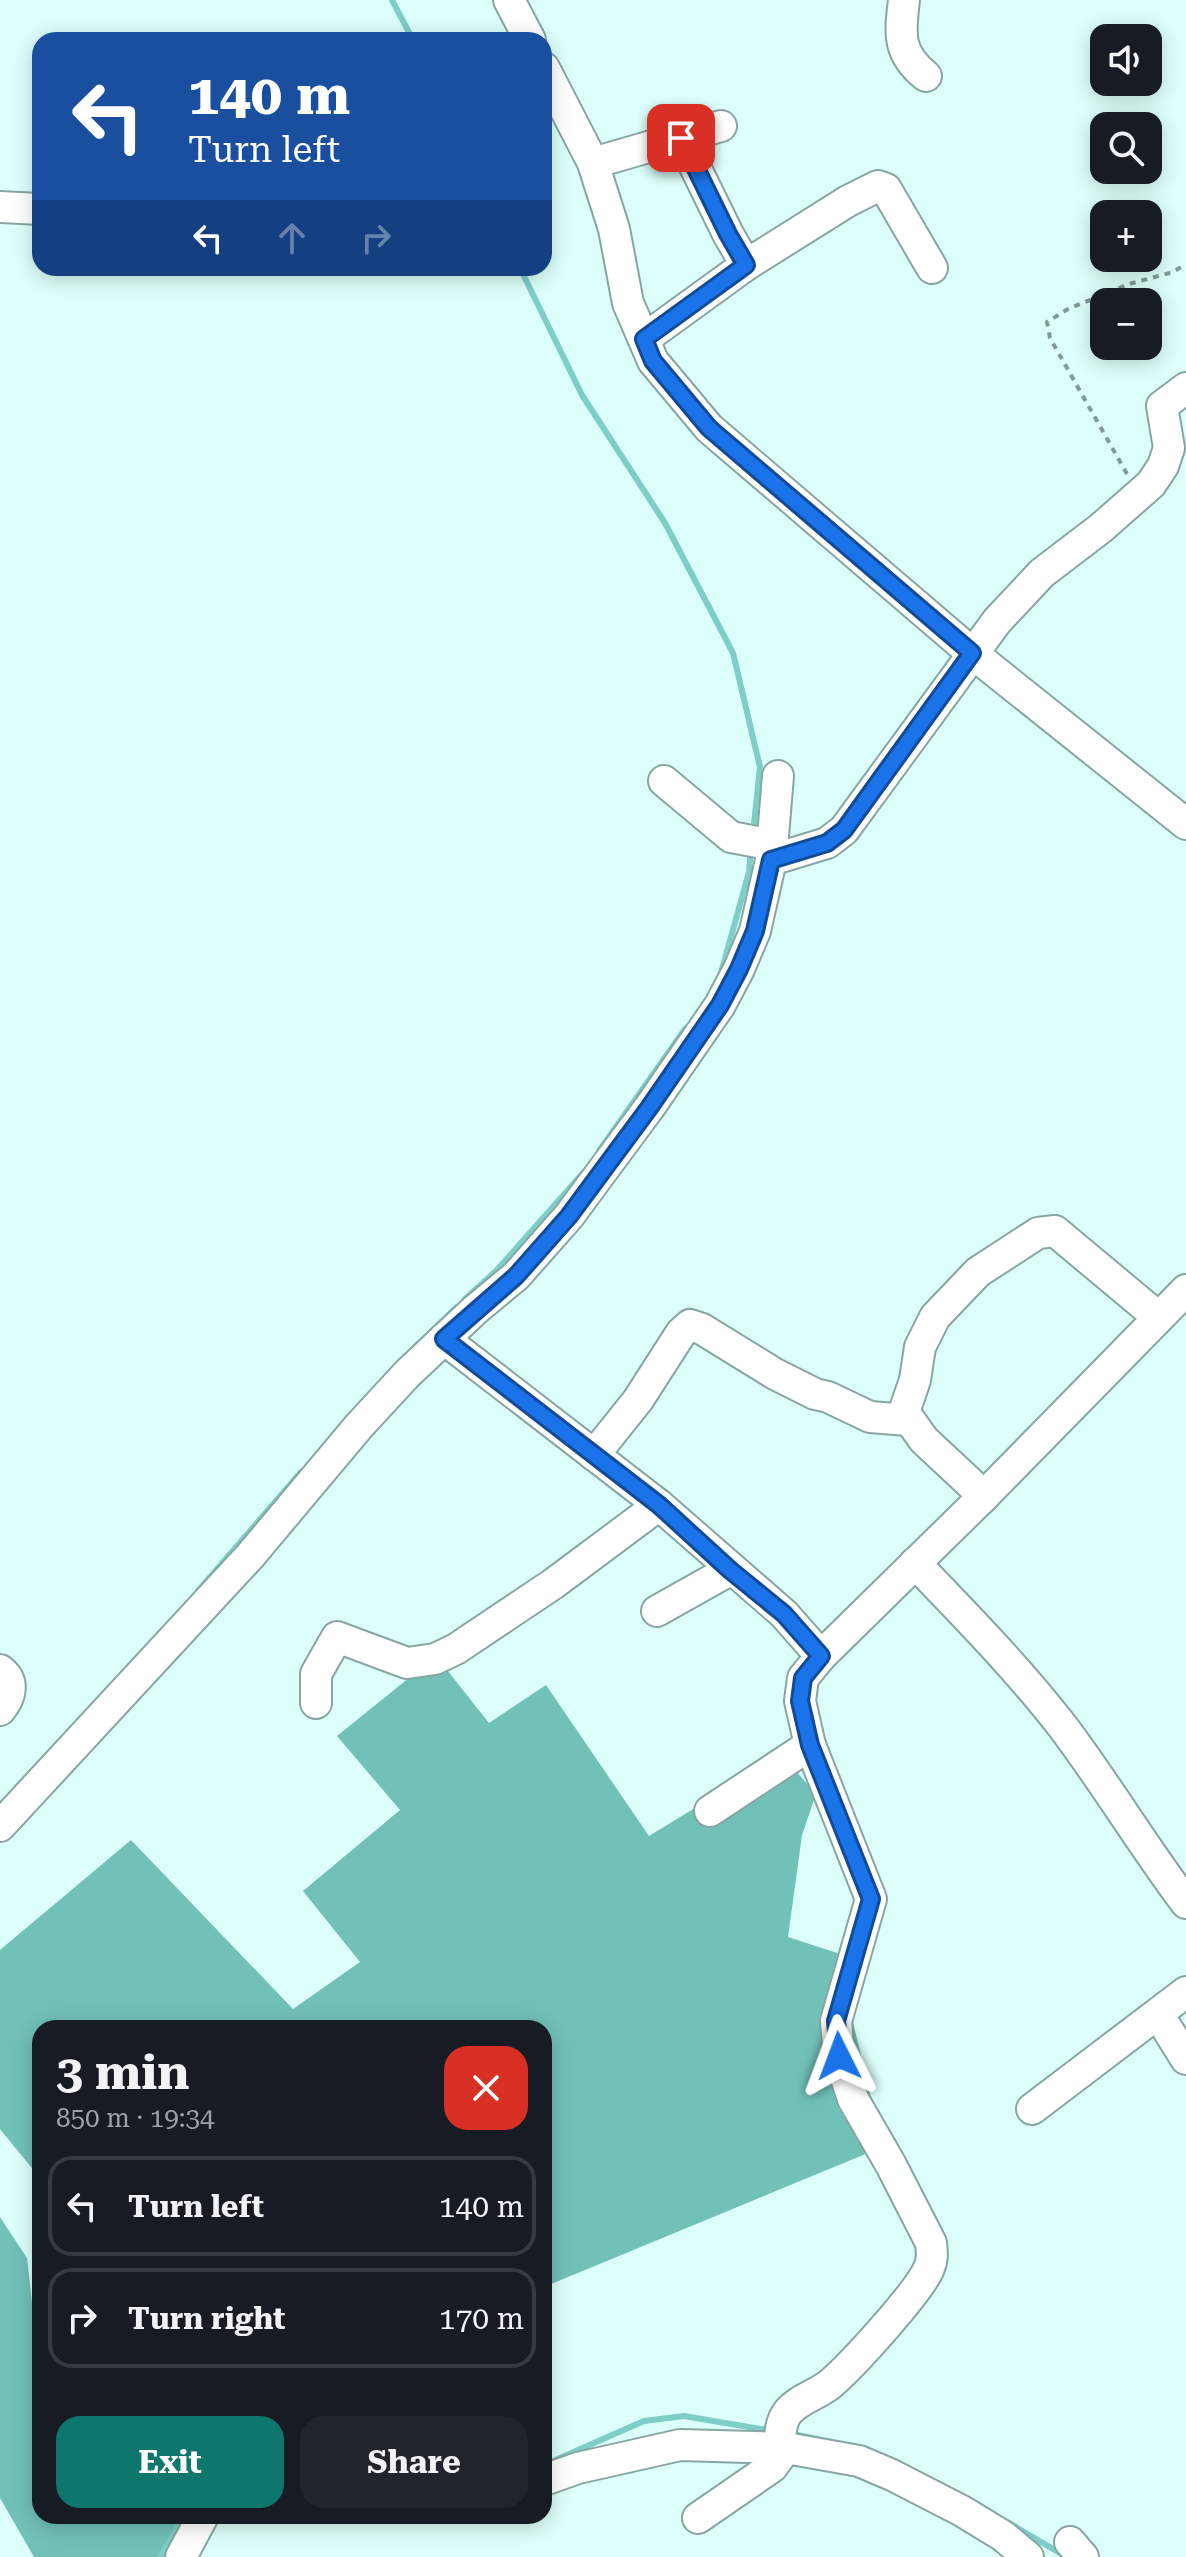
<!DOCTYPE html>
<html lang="en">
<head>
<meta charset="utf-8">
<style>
	:root { --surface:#171b24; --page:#20242c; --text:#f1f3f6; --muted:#9ea1a6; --line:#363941; --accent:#0f766e }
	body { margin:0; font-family:"Roboto Serif",serif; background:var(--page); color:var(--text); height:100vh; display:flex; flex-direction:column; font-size:30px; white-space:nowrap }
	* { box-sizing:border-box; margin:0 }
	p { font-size:26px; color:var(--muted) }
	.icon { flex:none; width:44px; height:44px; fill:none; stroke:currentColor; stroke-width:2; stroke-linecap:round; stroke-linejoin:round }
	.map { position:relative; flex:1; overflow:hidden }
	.drawer { position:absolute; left:32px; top:2020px; width:520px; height:504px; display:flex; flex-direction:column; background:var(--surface); border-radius:24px; box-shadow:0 4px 20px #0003 }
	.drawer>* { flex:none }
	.banner { position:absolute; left:32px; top:32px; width:520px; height:244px; border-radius:24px; box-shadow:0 4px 20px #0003; background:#1a4fa0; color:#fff; overflow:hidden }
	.fabs { position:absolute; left:1090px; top:24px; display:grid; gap:16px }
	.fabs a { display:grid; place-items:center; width:72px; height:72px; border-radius:16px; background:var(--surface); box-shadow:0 4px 20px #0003; font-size:40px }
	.pin { position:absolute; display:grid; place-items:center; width:68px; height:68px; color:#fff; margin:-34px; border-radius:16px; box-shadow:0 4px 12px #0006 }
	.me { position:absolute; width:88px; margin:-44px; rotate:357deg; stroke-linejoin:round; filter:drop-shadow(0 0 6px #0008) }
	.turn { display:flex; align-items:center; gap:28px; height:168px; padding:0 24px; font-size:36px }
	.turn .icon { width:104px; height:104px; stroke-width:2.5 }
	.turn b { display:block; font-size:56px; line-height:68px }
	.lanes { display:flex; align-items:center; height:76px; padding:0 24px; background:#0003; justify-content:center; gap:40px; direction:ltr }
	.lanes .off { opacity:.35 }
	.round { display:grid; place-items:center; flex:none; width:84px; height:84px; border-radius:24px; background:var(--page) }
	.head { display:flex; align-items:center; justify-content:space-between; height:136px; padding:0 24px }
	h1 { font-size:48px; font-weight:700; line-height:60px }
	.cta { display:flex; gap:16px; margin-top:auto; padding:16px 24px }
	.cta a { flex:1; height:92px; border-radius:24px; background:var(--accent); color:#fff; font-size:32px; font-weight:700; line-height:92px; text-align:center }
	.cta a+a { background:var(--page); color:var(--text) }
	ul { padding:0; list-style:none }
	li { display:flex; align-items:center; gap:24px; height:100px; margin:0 16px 12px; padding:0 8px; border:4px solid var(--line); border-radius:24px }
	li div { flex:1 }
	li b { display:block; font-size:30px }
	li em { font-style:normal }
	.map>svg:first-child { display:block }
	.forest { fill:#71c1b9 }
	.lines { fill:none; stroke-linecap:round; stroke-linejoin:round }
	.stream { stroke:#7dcec6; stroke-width:6 }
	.minor-casing { stroke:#87a6a3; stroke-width:34 }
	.path { stroke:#829a97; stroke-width:4; stroke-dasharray:6 6; stroke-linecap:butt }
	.minor { stroke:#fff; stroke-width:30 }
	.route-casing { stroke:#114b97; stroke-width:20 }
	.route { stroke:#1a73e8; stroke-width:14 }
</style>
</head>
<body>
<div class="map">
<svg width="1186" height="2557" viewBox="0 0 1186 2557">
	<rect width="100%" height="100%" fill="#ddfffb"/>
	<!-- forest -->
	<g class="forest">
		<polygon points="436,1656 489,1723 546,1685 649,1836 782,1755 816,1794 802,1835 788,1937 868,1963 853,2022 873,2106 897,2141 544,2287 544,2028 40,2028 40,2178 0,2129 0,1950 131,1840 293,2009 360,1962 303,1891 400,1810 337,1736"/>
		<polygon points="0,2217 27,2258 40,2373 40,2516 210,2516 184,2557 34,2557 0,2498"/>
	</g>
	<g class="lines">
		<!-- stream -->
		<g class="stream">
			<polyline points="392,0 413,40"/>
			<polyline points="520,268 582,395 665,523 733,653 760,767 753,833"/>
			<polyline points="721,973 749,872 751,848"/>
			<polyline points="599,1151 685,1029"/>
			<polyline points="465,1299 496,1271 583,1173"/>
			<polyline points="413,1349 457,1307"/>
			<polyline points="198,1591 301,1472"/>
			<polyline points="788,2433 840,2444"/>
			<polyline points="544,2465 644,2421 684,2416 773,2431"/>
			<polyline points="1009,2523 1065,2556"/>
			<polyline points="160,2557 185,2516"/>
		</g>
		<defs>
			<g id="minor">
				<polyline points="509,0 530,40"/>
				<path d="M904,0C900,33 897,53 926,76"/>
				<polyline points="544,68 593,163 614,229 628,303 653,361 709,428 972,653 1186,824"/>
				<polyline points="681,138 728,234 746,265"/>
				<polyline points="593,163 721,126"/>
				<polyline points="0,207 40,209"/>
				<polyline points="644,339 746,265 848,201 878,186 886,189 932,268"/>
				<polyline points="664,781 731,837 773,845"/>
				<polyline points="771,860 827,843 844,830 997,621 1042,573 1101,528 1151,484 1163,466 1169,448 1162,406 1186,388"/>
				<polyline points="444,1339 659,1505 784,1614 821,1656"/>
				<polyline points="594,1455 638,1400 681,1333 690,1325 702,1329 775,1374 815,1394 828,1397 870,1417 908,1420"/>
				<polyline points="984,1496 924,1440 904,1412 915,1380 920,1347 935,1317 978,1272 1038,1233 1055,1231 1158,1317"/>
				<path d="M915,1563C966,1616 1018,1669 1063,1727C1106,1784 1143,1846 1186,1903"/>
				<polyline points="657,1611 730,1570"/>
				<path d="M0,1670C15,1681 11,1697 0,1710"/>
				<polyline points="316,1703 316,1674 337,1637 407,1663 435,1659 456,1649 553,1584 659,1505"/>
				<polyline points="710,1811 810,1745"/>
				<polyline points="0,1826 250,1556 359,1426 407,1374 475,1310 516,1276 569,1216 649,1108 720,1005 739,969 755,931 771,860 778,776"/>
				<polyline points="1158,2014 1186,2059"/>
				<polyline points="1032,2109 1186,1992"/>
				<path d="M779,2448C780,2436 780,2422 788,2412C799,2399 816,2395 829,2385C850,2368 920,2291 929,2268C933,2259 932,2252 931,2243L891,2165L853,2099L839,2056L836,2021L871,1899L810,1745L800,1701L803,1678L821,1656L984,1496L1186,1290"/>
				<polyline points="544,2480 578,2468 680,2445 786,2448 859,2461 892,2475 962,2511 1003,2536 1028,2557"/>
				<polyline points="698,2518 772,2467 786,2448"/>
				<polyline points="1070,2542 1083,2557"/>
				<polyline points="181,2557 203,2516"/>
			</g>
		</defs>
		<!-- minor casing -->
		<use href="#minor" class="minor-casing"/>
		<!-- path -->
		<polyline class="path" points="1127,474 1050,338 1047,322 1068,309 1129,284 1173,272 1186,264"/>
		<!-- minor -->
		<use href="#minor" class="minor"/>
	</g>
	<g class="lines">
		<defs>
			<polyline id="route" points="681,138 728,234 746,265 644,339 653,361 709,428 972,653 844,830 827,843 771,860 755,931 739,969 720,1005 649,1108 569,1216 516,1276 444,1339 659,1505 730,1570 784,1614 821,1656 803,1678 800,1701 810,1745 871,1899 836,2021 839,2056"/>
		</defs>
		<!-- route casing -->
		<use href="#route" class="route-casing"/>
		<!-- route -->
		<use href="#route" class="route"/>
	</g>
</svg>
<div class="fabs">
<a><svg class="icon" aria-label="sound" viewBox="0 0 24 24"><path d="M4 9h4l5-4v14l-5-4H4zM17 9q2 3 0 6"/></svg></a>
<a><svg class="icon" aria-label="search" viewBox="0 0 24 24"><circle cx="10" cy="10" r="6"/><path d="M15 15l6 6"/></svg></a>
<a>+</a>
<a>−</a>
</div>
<div class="pin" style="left:681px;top:138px;background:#d93025"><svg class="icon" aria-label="arrive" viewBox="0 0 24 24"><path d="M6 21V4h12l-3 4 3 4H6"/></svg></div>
<svg class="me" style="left:839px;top:2056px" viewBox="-20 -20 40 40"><path d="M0-17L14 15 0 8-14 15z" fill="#1a73e8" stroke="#fff" stroke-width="4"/></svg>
<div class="banner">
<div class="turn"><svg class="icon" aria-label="left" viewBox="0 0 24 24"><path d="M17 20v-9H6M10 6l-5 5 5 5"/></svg><div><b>140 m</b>Turn left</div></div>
<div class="lanes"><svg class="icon" aria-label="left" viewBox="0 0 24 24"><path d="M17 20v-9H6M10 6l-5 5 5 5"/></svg><svg class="icon off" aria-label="ahead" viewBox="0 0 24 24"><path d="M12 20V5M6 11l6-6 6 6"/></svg><svg class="icon off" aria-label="right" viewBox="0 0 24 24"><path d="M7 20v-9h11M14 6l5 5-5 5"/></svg></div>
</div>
<section class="drawer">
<div class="head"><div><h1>3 min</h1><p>850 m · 19:34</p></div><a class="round" style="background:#d93025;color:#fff"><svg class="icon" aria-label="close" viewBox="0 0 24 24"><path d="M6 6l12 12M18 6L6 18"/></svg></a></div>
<ul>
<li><svg class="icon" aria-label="left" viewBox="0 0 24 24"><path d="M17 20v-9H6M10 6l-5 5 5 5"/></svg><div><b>Turn left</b></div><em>140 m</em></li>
<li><svg class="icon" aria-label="right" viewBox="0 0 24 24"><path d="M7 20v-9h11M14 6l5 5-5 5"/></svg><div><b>Turn right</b></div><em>170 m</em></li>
</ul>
<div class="cta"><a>Exit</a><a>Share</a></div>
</section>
</div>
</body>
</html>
